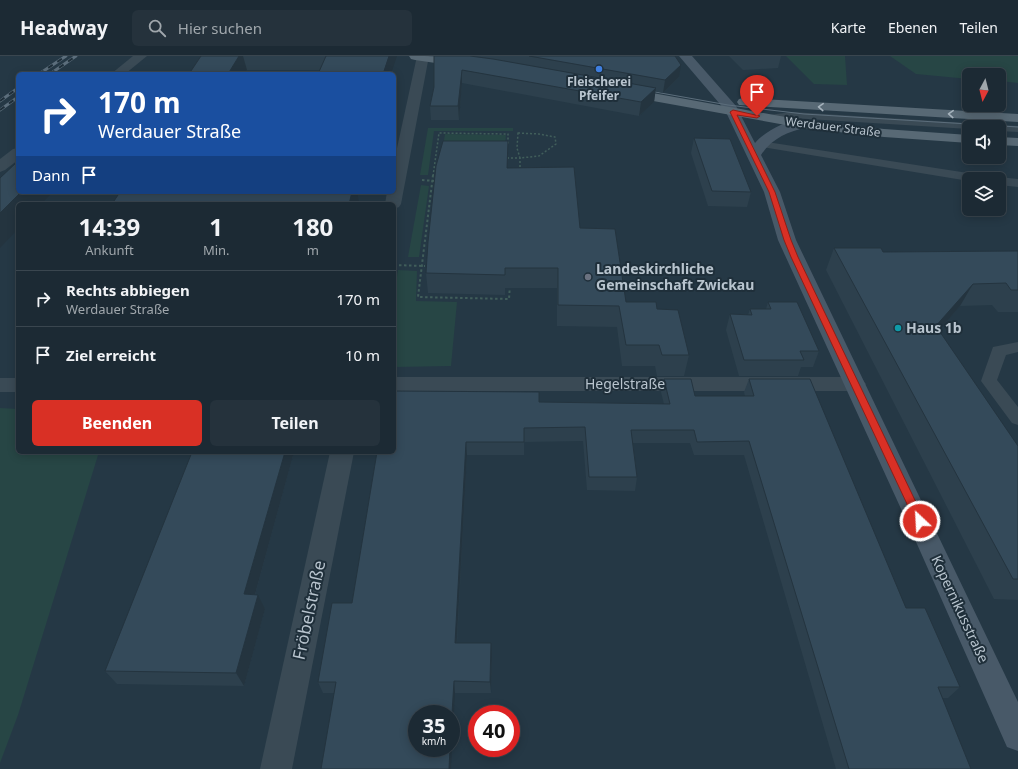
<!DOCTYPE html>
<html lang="de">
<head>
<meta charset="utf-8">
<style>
	:root { --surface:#1c2a34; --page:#25323c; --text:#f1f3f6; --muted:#a0a7ac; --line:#3a464f; --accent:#d93025 }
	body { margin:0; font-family:"Noto Sans",sans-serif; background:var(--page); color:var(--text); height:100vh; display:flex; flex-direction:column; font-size:15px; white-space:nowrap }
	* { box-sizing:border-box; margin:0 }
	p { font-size:13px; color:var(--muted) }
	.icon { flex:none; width:22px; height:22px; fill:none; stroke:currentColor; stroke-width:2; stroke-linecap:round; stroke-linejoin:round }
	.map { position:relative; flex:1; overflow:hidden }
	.side { position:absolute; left:16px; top:146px; width:380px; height:252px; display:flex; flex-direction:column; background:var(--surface); border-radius:6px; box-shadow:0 2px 10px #0003,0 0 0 1px var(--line) }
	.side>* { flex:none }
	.guide { position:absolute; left:16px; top:16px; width:380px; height:122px; border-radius:6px; box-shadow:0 2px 10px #0003,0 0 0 1px var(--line); background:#1a4fa0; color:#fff; overflow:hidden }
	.needle { width:26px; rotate:187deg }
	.controls { position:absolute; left:962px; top:12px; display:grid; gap:8px }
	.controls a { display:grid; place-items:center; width:44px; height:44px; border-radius:6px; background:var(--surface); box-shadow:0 2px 10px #0003,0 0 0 1px var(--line); font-size:20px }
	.speed { position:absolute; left:408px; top:649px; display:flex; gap:8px; font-size:20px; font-weight:700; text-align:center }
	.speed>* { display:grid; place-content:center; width:52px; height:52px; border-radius:50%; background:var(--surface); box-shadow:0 2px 10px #0003,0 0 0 1px var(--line); line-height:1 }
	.speed small { font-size:10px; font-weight:400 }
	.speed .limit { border:6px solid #d22; background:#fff; color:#111 }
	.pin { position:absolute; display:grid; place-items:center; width:34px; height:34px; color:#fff; margin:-41px -17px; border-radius:50% 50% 50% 0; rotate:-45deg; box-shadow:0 0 4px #0007 }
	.pin .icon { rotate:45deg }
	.me { position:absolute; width:44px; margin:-22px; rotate:335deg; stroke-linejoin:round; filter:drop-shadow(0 0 3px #0008) }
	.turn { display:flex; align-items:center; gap:14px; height:84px; padding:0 16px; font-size:18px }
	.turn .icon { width:52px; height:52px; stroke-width:2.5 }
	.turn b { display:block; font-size:28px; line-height:34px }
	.then { display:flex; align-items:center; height:38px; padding:0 16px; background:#0003; gap:8px; font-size:15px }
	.eta { display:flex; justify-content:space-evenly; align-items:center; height:68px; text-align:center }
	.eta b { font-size:24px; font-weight:700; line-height:28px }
	.button { display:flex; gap:8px; margin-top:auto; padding:8px 16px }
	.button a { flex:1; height:46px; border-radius:6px; background:var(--accent); color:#fff; font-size:16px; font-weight:700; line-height:46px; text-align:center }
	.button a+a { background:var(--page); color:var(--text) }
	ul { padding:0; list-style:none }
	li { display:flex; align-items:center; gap:12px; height:56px; padding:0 16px; border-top:1px solid var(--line) }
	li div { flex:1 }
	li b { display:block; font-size:15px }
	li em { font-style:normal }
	header { display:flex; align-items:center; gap:24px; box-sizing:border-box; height:56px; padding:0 20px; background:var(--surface); border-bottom:1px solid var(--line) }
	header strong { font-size:19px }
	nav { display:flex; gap:22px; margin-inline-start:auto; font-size:14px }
	.search { width:280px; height:36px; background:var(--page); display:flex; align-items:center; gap:10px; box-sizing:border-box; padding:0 14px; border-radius:6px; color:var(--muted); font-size:15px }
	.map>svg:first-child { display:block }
	.green { fill:#274645 }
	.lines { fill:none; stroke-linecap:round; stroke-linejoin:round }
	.path-far1 { stroke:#415e5b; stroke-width:1.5; stroke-dasharray:2 2; stroke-linecap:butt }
	.path { stroke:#415e5b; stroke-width:2; stroke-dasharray:2.5 2.5; stroke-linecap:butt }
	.lane { fill:#3a4a55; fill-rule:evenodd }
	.street { fill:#3a4a55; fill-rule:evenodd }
	.secondary { fill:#485968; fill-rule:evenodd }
	.primary { fill:#586975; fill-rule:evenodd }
	.tram { stroke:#5c6e7c; stroke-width:1 }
	.rail-casing { stroke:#5c6e7c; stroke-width:3 }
	.rail { stroke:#1f2f3a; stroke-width:2; stroke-dasharray:5.5; stroke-linecap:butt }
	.wall { fill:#2d404d }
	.shaded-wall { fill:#24343f }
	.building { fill:#344a5a; stroke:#24343f }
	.oneway { stroke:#a5b2bc }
	.route { fill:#d93025; stroke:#8d1f18 }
	.shop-dot { fill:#3f7fe0; stroke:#1f2f3a; stroke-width:1.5 }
	.worship-dot { fill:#6b7280; stroke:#1f2f3a; stroke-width:1.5 }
	.culture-dot { fill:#0f9aa8; stroke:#1f2f3a; stroke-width:1.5 }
	.labels { text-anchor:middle; stroke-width:4; stroke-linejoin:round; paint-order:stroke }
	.far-poi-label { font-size:12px; font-weight:bold; fill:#b8c4ce; stroke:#1f2f3a }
	.far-street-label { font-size:12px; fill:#b8c4ce; stroke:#1f2f3a }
	.poi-label { font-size:14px; font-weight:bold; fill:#b8c4ce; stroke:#1f2f3a; text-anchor:start }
	.street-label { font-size:14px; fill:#b8c4ce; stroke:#1f2f3a }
	.near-street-label { font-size:17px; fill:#b8c4ce; stroke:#1f2f3a }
</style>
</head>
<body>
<header>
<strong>Headway</strong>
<div class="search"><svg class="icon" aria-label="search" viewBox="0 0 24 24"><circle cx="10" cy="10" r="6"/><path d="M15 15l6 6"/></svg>Hier suchen</div>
<nav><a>Karte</a><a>Ebenen</a><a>Teilen</a></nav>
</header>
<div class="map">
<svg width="1018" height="713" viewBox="0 0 1018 713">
	<rect width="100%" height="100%" fill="#253845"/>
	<!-- green -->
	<g class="green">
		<polygon points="786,0 845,0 847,29 814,28"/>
		<polygon points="890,0 1018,0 1018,27 999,25 999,19 969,19 969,23 916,18"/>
		<polygon points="428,72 513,72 513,75 434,75 428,119 420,119"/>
		<polygon points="445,78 506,79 504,97 442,97"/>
		<polygon points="421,129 429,130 419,201 408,201"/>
		<polygon points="398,214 417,215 416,245 457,246 451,310 394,311 394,241"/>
		<polygon points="0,352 18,353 18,396 99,396 18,659 0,707"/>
	</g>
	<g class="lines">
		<!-- path-far1 -->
		<g class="path-far1">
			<polygon points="518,77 539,78 555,81 556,88 539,100 520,102 517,92"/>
			<polyline points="507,102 520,102 520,114"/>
			<polyline points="433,120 439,77 508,78 508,89"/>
		</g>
		<!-- path -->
		<g class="path">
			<polyline points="433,119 418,241 509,243 510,229"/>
			<polyline points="422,124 435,125"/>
			<polyline points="394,209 425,210"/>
		</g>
		<!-- lane -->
		<g class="lane">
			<polygon points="792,56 982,68 987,71 969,71 969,73 792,62 769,65 764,62 769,59"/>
			<polygon points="999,69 1018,70 1018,76 999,75 999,71 994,71"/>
			<polygon points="760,85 981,119 985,120 987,123 969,123 969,125 756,90 754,88"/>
			<polygon points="999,121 1018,123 1018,131 999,129 999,123 994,123"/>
			<polygon points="1018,286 1018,296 1006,299 997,324 1018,351 1018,369 1012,367 981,325 993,291"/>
		</g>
		<!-- street -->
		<g class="street">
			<polygon points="133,0 147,0 125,18 111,18"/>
			<polygon points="417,0 429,0 401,148 399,151 394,153 394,148 385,148 387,136 394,136 394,106"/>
			<polygon points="18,92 18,104 5,114 0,116 0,103 13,93"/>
			<polygon points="394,321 855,321 862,323 866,328 862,333 855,335 394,335"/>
			<rect x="0" y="322" width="18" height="14"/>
			<polygon points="330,396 354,396 292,713 260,713"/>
		</g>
		<!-- secondary -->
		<path class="secondary" d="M679,0H692L736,50L755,87C765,75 791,61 807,65L809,68L807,71C788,76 772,82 761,99L780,136L796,184L1018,646V695L1007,691L913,479L778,184L764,136L725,54Z"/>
		<!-- primary -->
		<g class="primary">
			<path d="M409,0C429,0 448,0 467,4L469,7L467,10L463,11L415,4L411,3Z"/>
			<polygon points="625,32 802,64 884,73 969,79 969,87 884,81 802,72 620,39 618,36 620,33"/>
			<polygon points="744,42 1018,58 1018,66 739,49 737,46 739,43"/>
			<polygon points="999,81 1018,82 1018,90 999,89"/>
		</g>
		<!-- tram -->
		<polyline class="tram" points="644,34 728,49 804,58 1018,71"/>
		<defs>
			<g id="rail">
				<polyline points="39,18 66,0"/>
				<polyline points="50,18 76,0"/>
				<polyline points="0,45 18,32"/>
				<polyline points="0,54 18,41"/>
			</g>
		</defs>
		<!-- rail casing -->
		<use href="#rail" class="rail-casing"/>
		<!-- rail -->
		<use href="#rail" class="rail"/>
	</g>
	<!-- wall -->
	<g class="wall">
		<polygon points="201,0 397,0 320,14 247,14 245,18 189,18"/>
		<polygon points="434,0 675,0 679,21 663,37 655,35 654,46 639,60 462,27 459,64 431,64 430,50 434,31"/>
		<polygon points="729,0 781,0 778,12 743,14"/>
		<polygon points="694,82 751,136 747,151 708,150 691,97"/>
		<polygon points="508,85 508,112 580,172 626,246 657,253 689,299 684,320 657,320 655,310 622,310 617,271 557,270 557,232 505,232 505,239 428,237 426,217"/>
		<polygon points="834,192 883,196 1018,195 1018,256 998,256 992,249 960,250 938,275 1018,390 1018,544 994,543 826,214"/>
		<polygon points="768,246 819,295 813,311 801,311 798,320 739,320 726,274 730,258 748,259 750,253 766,253"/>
		<polygon points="664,323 695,340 745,340 744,336 749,323 960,631 948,642 942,642 971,713 836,713 744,399 694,399 690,387 633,387 637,421 635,435 587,434 583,385 524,386 524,399 467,399 457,587 492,599 491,637 323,637 318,626 352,547 377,396 539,346 664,348 661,336"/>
		<polygon points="151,396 294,396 255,539 265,553 244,630 117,628 105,615 192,397 152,397"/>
	</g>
	<!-- shaded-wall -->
	<g class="shaded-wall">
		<polygon points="239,0 243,0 247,14 245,18 228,18"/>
		<polygon points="389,0 397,0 391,18 383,18"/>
		<polygon points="681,9 679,21 663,37 665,24"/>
		<polygon points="462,14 462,27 459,64 458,50"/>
		<polygon points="656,32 654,46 639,60 641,46"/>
		<polygon points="508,85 508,104 507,131 507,112"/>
		<polygon points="21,136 53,136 41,148 18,148 18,173 0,192 0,157"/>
		<polygon points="352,136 357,136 359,146 358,148 349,148"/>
		<polygon points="973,228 960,250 922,294 934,272"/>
		<polygon points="466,386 467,399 456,599 455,587"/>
		<polygon points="285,396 294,396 251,553 244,538"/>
		<polygon points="258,539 265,553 244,630 236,617"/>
		<polygon points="491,587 492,599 491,637 490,626"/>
		<polygon points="454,625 455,637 451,713 449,713 450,692 451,692 451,674"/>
	</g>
	<!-- building -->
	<g class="building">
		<polygon points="201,0 239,0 228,18 189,18"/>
		<polygon points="326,0 389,0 383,18 318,18"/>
		<polygon points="434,0 470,0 493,3 656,32 641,46 462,14 458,50 430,50 434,31"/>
		<polygon points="529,0 675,0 681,9 665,24"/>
		<polygon points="694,82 730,83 751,136 712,135"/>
		<polygon points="443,85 508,85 507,112 574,111 580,172 615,173 626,246 656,246 657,253 678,254 689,299 662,299 659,289 626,289 619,250 558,249 558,212 505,212 505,219 426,217 428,186 436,110"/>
		<polygon points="17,106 18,106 18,136 21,136 0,157 0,122"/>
		<polygon points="120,136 352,136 349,148 112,148"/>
		<polygon points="834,192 881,192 883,196 1018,195 1018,234 1011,234 1006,227 973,228 934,272 940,276 1018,390 1018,523 1013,523"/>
		<polygon points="768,246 797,246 819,295 800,295 804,304 744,304 730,258 752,259 750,253 771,253"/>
		<polygon points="664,323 691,323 695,340 754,340 749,323 810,323 906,552 925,552 960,631 938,631 971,713 849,713 749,385 697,386 694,374 631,374 637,421 589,421 585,371 524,372 524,386 466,386 455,587 491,587 490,626 454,625 451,674 451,658 417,658 417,692 450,692 449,713 321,713 336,626 318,626 332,547 352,547 377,396 394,396 394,335 539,336 539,346 670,348"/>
		<polygon points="192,396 285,396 244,538 258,539 236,617 105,615"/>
	</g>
	<!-- one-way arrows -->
	<defs><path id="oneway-chevron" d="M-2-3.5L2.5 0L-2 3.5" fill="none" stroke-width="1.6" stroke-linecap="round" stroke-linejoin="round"/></defs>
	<g class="oneway">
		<use href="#oneway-chevron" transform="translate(821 51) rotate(-177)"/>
		<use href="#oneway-chevron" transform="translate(951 58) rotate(-177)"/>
	</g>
	<!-- route -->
	<polygon class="route" points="733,54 760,60 757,62 737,59 775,136 791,184 798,201 925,465 924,468 920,470 916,468 915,465 791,201 784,184 769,136 730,56"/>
	<!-- markers -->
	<circle class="shop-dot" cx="599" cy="13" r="4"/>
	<circle class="worship-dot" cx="588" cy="221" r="4"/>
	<circle class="culture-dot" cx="898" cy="272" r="4"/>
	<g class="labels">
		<!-- far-poi labels -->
		<g class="far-poi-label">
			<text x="599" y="30">Fleischerei<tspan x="599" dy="14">Pfeifer</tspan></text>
		</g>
		<!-- far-street labels -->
		<g class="far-street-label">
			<text transform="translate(833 71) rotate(7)" y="4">Werdauer Straße</text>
		</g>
		<!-- poi labels -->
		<g class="poi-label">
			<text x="596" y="218">Landeskirchliche<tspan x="596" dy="16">Gemeinschaft Zwickau</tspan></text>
			<text x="906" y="277">Haus 1b</text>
		</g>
		<!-- street labels -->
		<g class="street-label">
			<text x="625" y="333">Hegelstraße</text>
			<text transform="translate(960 553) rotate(65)" y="5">Kopernikusstraße</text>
		</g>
		<!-- near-street labels -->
		<g class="near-street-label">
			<text transform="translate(309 554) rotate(-78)" y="6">Fröbelstraße</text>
		</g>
	</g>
</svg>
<div class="controls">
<a><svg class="needle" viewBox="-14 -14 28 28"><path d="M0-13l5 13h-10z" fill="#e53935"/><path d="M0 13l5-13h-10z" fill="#a0a7ac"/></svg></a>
<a><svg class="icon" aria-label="sound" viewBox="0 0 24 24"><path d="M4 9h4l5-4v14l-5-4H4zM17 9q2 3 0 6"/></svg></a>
<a><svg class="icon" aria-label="layers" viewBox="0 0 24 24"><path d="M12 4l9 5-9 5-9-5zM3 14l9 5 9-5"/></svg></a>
</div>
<div class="speed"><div>35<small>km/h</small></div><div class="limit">40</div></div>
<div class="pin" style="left:757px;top:60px;background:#d93025"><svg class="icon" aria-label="arrive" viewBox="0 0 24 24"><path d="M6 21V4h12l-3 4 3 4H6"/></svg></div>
<svg class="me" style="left:920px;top:465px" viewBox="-20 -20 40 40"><circle r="17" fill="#d93025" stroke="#fff" stroke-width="3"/><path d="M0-11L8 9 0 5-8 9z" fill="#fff"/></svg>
<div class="guide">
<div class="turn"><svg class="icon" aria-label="right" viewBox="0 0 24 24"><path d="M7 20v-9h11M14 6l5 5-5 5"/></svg><div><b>170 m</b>Werdauer Straße</div></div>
<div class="then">Dann<svg class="icon" aria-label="arrive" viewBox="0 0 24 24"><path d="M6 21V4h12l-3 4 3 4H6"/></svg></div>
</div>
<section class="side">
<div class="eta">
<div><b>14:39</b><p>Ankunft</p></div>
<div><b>1</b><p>Min.</p></div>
<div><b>180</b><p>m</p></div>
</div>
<ul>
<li><svg class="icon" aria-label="right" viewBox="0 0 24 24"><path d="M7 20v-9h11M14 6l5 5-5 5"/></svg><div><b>Rechts abbiegen</b><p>Werdauer Straße</p></div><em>170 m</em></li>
<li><svg class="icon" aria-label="arrive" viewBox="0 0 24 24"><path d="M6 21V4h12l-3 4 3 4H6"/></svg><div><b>Ziel erreicht</b></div><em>10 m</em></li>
</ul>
<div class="button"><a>Beenden</a><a>Teilen</a></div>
</section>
</div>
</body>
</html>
